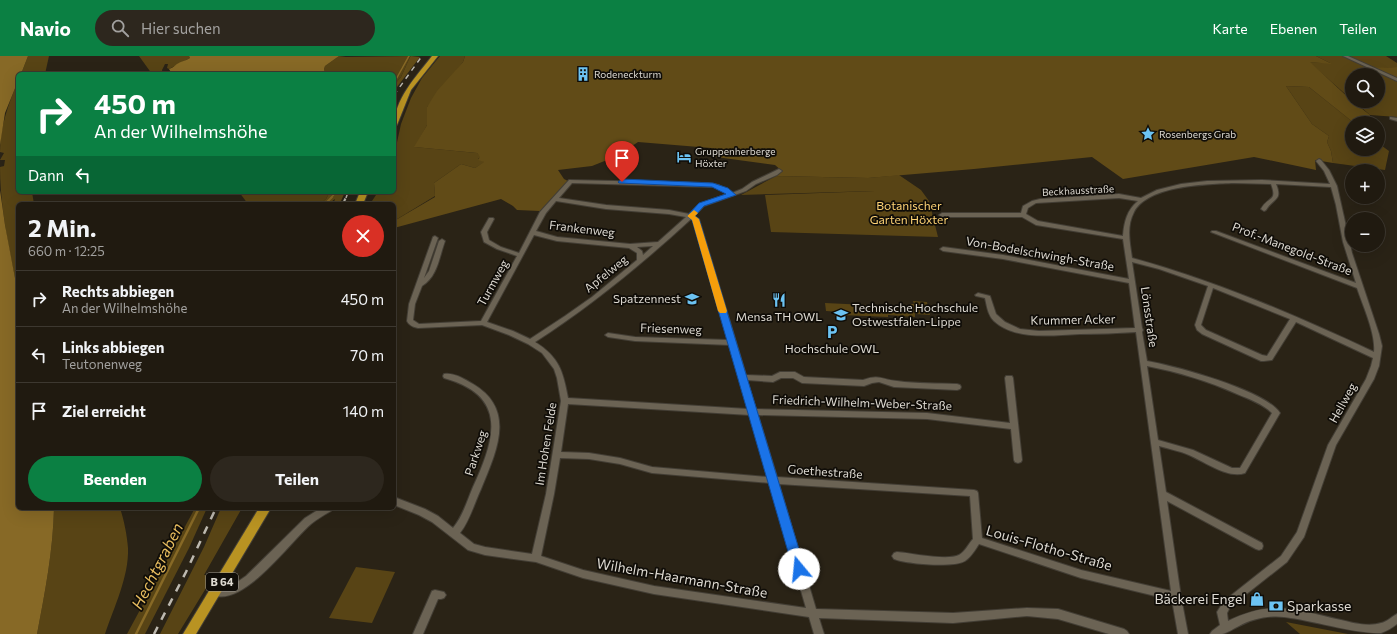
<!DOCTYPE html>
<html lang="de">
<head>
<meta charset="utf-8">
<style>
	:root { --surface:#201a10; --page:#2d271e; --text:#f1f3f6; --muted:#a2a19f; --line:#3d3830; --accent:#0b8043 }
	body { margin:0; font-family:Commissioner,sans-serif; background:var(--page); color:var(--text); height:100vh; display:flex; flex-direction:column; font-size:15px; white-space:nowrap }
	* { box-sizing:border-box; margin:0 }
	p { font-size:13px; color:var(--muted) }
	.icon { flex:none; width:22px; height:22px; fill:none; stroke:currentColor; stroke-width:2; stroke-linecap:round; stroke-linejoin:round }
	.map { position:relative; flex:1; overflow:hidden }
	.side { position:absolute; left:16px; top:146px; width:380px; height:308px; display:flex; flex-direction:column; background:var(--surface); border-radius:6px; box-shadow:0 4px 16px #0002,0 0 0 1px var(--line) }
	.side>* { flex:none }
	.banner { position:absolute; left:16px; top:16px; width:380px; height:122px; border-radius:6px; box-shadow:0 4px 16px #0002,0 0 0 1px var(--line); background:#0b8043; color:#fff; overflow:hidden }
	.controls { position:absolute; left:1345px; top:12px; display:grid; gap:8px }
	.controls a { display:grid; place-items:center; width:40px; height:40px; border-radius:50%; background:var(--surface); box-shadow:0 4px 16px #0002,0 0 0 1px var(--line); font-size:20px }
	.pin { position:absolute; display:grid; place-items:center; width:34px; height:34px; color:#fff; margin:-41px -17px; border-radius:50% 50% 50% 0; rotate:-45deg; box-shadow:0 0 4px #0007 }
	.pin .icon { rotate:45deg }
	.me { position:absolute; width:44px; margin:-22px; rotate:343deg; stroke-linejoin:round; filter:drop-shadow(0 0 3px #0008) }
	.turn { display:flex; align-items:center; gap:14px; height:84px; padding:0 12px; font-size:18px }
	.turn .icon { width:52px; height:52px; stroke-width:2.5 }
	.turn b { display:block; font-size:28px; line-height:34px }
	.then { display:flex; align-items:center; height:38px; padding:0 12px; background:#0003; gap:8px; font-size:15px }
	.round { display:grid; place-items:center; flex:none; width:42px; height:42px; border-radius:21px; background:var(--page) }
	.summary { display:flex; align-items:center; justify-content:space-between; height:68px; padding:0 12px }
	h1 { font-size:24px; font-weight:700; line-height:30px }
	.button { display:flex; gap:8px; margin-top:auto; padding:8px 12px }
	.button a { flex:1; height:46px; border-radius:24px; background:var(--accent); color:#fff; font-size:16px; font-weight:700; line-height:46px; text-align:center }
	.button a+a { background:var(--page); color:var(--text) }
	ul { padding:0; list-style:none }
	li { display:flex; align-items:center; gap:12px; height:56px; padding:0 12px; border-top:1px solid var(--line) }
	li div { flex:1 }
	li b { display:block; font-size:15px }
	li em { font-style:normal }
	header { display:flex; align-items:center; gap:24px; box-sizing:border-box; height:56px; padding:0 20px; background:var(--accent); color:#fff }
	header strong { font-size:19px }
	nav { display:flex; gap:22px; margin-inline-start:auto; font-size:14px }
	.search { width:280px; height:36px; background:var(--page); display:flex; align-items:center; gap:10px; box-sizing:border-box; padding:0 14px; border-radius:22px; color:var(--muted); font-size:15px }
	.map>svg:first-child { display:block }
	.green { fill:#584415 }
	.forest { fill:#614b17 }
	.water { fill:#876926 }
	.lines { fill:none; stroke-linecap:round; stroke-linejoin:round }
	.stream-far2 { stroke:#876926; stroke-width:1.5 }
	.stream-far1 { stroke:#876926; stroke-width:2 }
	.stream { stroke:#876926; stroke-width:2.5 }
	.minor-casing { stroke:#433e35; stroke-width:2 }
	.major-casing { stroke:#433e35; stroke-width:2 }
	.minor { fill:#6b6354; fill-rule:evenodd }
	.major { fill:#b99322; fill-rule:evenodd }
	.rail-far2 { stroke:#bdb9b0; stroke-width:1.5; stroke-dasharray:5 5; stroke-linecap:butt }
	.rail-far1 { stroke:#bdb9b0; stroke-width:2; stroke-dasharray:6 6; stroke-linecap:butt }
	.rail { stroke:#bdb9b0; stroke-width:2.5; stroke-dasharray:8 8; stroke-linecap:butt }
	.route { fill:#1a73e8; stroke:#114b97 }
	.slow { fill:#f59e0b }
	.labels { text-anchor:middle; stroke-width:3.5; stroke-linejoin:round; paint-order:stroke }
	.far-poi-label { font-size:10px; fill:#dedad2; stroke:#100d08; text-anchor:start }
	.far-street-label { font-size:10px; fill:#dedad2; stroke:#100d08 }
	.shield { fill:#100d08; stroke:#a09c95; stroke-width:1 }
	.shield-label { font-size:11px; font-weight:bold; fill:#dedad2 }
	.park-label { font-size:12px; fill:#fed375; stroke:#100d08 }
	.street-label { font-size:12px; fill:#dedad2; stroke:#100d08 }
	.poi-label { font-size:12px; fill:#dedad2; stroke:#100d08 }
	.near-street-label { font-size:14px; fill:#dedad2; stroke:#100d08 }
	.near-poi-label { font-size:14px; fill:#dedad2; stroke:#100d08; text-anchor:end }
	.near-water-label { font-size:16px; font-style:italic; fill:#e8bd5f; stroke:#100d08 }
</style>
</head>
<body>
<header>
<strong>Navio</strong>
<div class="search"><svg class="icon" aria-label="search" viewBox="0 0 24 24"><circle cx="10" cy="10" r="6"/><path d="M15 15l6 6"/></svg>Hier suchen</div>
<nav><a>Karte</a><a>Ebenen</a><a>Teilen</a></nav>
</header>
<div class="map">
<svg width="1397" height="578" viewBox="0 0 1397 578">
	<rect width="100%" height="100%" fill="#2a2316"/>
	<!-- green -->
	<g class="green">
		<polygon points="28,0 49,0 45,18 21,18"/>
		<polygon points="139,0 189,0 190,2 169,13 167,12 168,8 165,8 162,14 163,18 152,18"/>
		<polygon points="339,0 346,1 411,0 410,1 401,21 394,29 394,18 325,18 324,13 325,10"/>
		<polygon points="440,0 465,0 463,6 427,51 427,69 415,91 477,97 481,101 478,103 485,106 475,112 461,108 434,127 435,140 394,165 394,148 370,148 378,136 394,136 394,100 401,68 411,42 422,22"/>
		<polygon points="1316,0 1386,0 1397,7 1397,11 1368,13 1397,25 1397,61 1370,59 1354,45 1378,45 1378,19 1352,19 1352,44 1309,6 1330,7"/>
		<path d="M18,25V68L16,84L18,89V136H32L34,148H18V238C10,196 0,154 0,111L4,110L5,104H0L4,97L0,96C0,71 8,49 18,25Z"/>
		<polygon points="1286,30 1309,31 1354,67 1352,67 1352,93 1378,93 1378,87 1389,95 1385,114 1333,107 1331,95 1327,86 1329,80 1312,68"/>
		<polygon points="899,119 921,134 929,145 938,181 771,176 765,139 875,135 741,139 776,120 868,122"/>
		<polygon points="239,136 330,136 326,143 320,148 248,148"/>
		<polygon points="913,245 927,246 930,259 915,258 915,261 888,259 888,261 842,259 841,256 826,255 825,247 867,249 867,251 884,252 884,249 911,251 911,248 914,248"/>
		<path d="M54,452H120C124,464 127,479 128,492C129,521 114,551 105,578H37C45,536 53,495 54,452Z"/>
		<polygon points="195,452 207,452 189,492 145,578 127,578"/>
		<polygon points="221,452 242,452 204,519 214,519 178,578 160,578 204,491"/>
		<polygon points="356,511 395,516 372,567 329,562"/>
		<polygon points="1286,566 1348,578 1300,578"/>
	</g>
	<!-- forest -->
	<g class="forest">
		<polygon points="411,0 420,1 394,35 394,29 401,21 410,1"/>
		<polygon points="465,0 1316,0 1332,8 1310,6 1352,45 1370,59 1368,67 1354,67 1309,31 1286,30 1312,68 1329,80 1327,86 1331,95 1333,107 1315,104 1316,114 1254,101 1123,123 1092,101 974,113 868,122 776,120 782,115 775,109 716,101 711,92 638,86 617,100 592,110 558,114 564,123 568,125 540,155 517,154 513,150 501,143 394,172 394,165 435,141 434,127 461,108 475,112 484,106 478,104 480,101 477,97 414,91 427,69 427,51 437,35 463,6"/>
		<polygon points="1397,11 1397,25 1367,12"/>
		<polygon points="330,136 345,136 341,145 334,146 335,143 328,148 320,148 326,143"/>
	</g>
	<!-- water -->
	<g class="water">
		<polygon points="0,0 28,0 21,18 18,18 18,25 5,57 0,89"/>
		<path d="M189,0H339L325,10L324,13L325,18H172L169,13C173,12 174,10 177,8C181,5 186,5 190,2L185,3L190,2Z"/>
		<path d="M0,134L5,169L18,238V452H54C53,495 45,536 37,578H0Z"/>
	</g>
	<g class="lines">
		<!-- stream-far2 -->
		<g class="stream-far2">
			<polyline points="394,27 409,0"/>
			<polyline points="331,142 336,136"/>
		</g>
		<!-- stream-far1 -->
		<polyline class="stream-far1" points="325,148 332,141"/>
		<!-- stream -->
		<polyline class="stream" points="136,578 199,452"/>
		<defs>
			<g id="minor">
				<polygon points="1343,0 1348,0 1397,22 1397,25"/>
				<polygon points="1390,61 1397,62 1397,65 1390,63"/>
				<path d="M1319,103L1321,104L1329,114L1337,130L1352,197L1379,278L1382,290L1379,310L1374,323L1336,389L1304,481L1287,506L1230,551L1227,557L1228,565C1273,543 1296,554 1341,564C1353,567 1369,571 1381,567C1387,566 1391,561 1397,558V568C1392,572 1387,575 1381,577C1355,578 1311,564 1284,561C1269,559 1252,563 1239,570C1234,572 1228,577 1222,578C1219,578 1214,578 1210,578L1212,575L1220,569L1217,556L1224,545L1281,500L1297,476L1328,389L1366,323L1371,310L1373,302L1296,266L1272,304L1264,305H1261L1202,278L1197,274L1195,269L1208,230L1159,213L1132,206L1142,272L1143,274L1142,276L1147,305C1175,310 1265,334 1280,357L1245,417C1228,423 1205,406 1189,399C1180,395 1169,393 1159,390L1166,436L1262,487L1263,490L1262,493L1259,494L1256,493L1167,445L1181,541L1188,578H1178L1172,544L1081,522L979,488C975,494 971,501 965,505C953,512 907,508 894,503L892,500L894,497L897,496C911,497 947,505 959,499C965,496 969,487 973,483L970,440L779,428L816,553L953,557L1027,552L1058,553L1124,573L1127,575L1129,578H1109L1058,563L1027,560L953,567L819,562L824,578H814L809,561L654,538L583,522L536,506L485,499L468,494L432,466L419,459L394,449V441L425,453L438,460L453,472C463,460 467,445 473,431C495,383 509,340 444,322L443,320L444,318C453,316 465,323 473,328C517,354 496,396 481,433C474,448 470,464 460,477L474,488L485,491L532,498L546,438L561,345L557,322L554,313L542,297L528,288L509,279L482,269L418,272C413,271 409,269 407,265L409,248L433,181L435,180L438,182L424,222L429,215L439,185L442,183L445,185C439,201 438,220 422,230L415,248L413,264L419,268L481,265L517,200L497,193L484,186L481,176L489,162H493L494,163L487,176L489,184L501,191L519,197L540,156L569,124L708,127L719,129L732,137L742,133L752,126L779,113L782,115L777,119L756,128L746,135L704,150L694,160L699,163L746,319L772,320L780,316H795L804,321L863,324C880,318 882,324 897,325C917,328 937,327 957,328L960,329L961,331L960,333L957,334L894,331L879,326L872,327L864,330L802,327L793,322H781L773,326L747,324L756,353L927,357L1010,367L1005,322L1006,320H1012L1013,322L1022,404L1021,406L1018,407L1015,406L1014,404L1011,373L927,363L758,359L777,421L974,434L977,435L978,437L982,482L1081,514L1171,535L1136,276C1117,277 1099,278 1080,278C1053,279 1016,285 994,265C988,259 987,251 985,242L976,240L975,239L978,237L990,240L996,258L1005,266L1020,273L1039,275L1135,272L1129,227L1003,203L943,195L940,193L943,191L1003,199L1129,223L1123,183L1036,169L1022,161H942L939,159L942,157H1021L1023,150L1032,145L1040,143L1119,138L1141,142L1157,134L1181,128L1207,125L1262,124L1330,128L1324,115L1316,105ZM572,127L708,131H716L727,138L700,148L689,158L669,154L606,149L559,142ZM1234,127L1271,128C1278,146 1268,140 1261,153L1264,155L1266,154C1273,142 1283,145 1276,128L1331,131L1336,149L1343,186L1356,227L1216,175H1212L1211,176L1357,232C1363,250 1376,278 1374,296C1295,259 1216,225 1132,202C1130,187 1126,171 1134,156C1148,129 1208,128 1234,127ZM1119,142L1138,145C1127,154 1124,166 1123,180L1038,165L1026,158L1028,152L1036,147ZM556,145L606,153L669,158L686,161L658,186L630,188L557,181L536,175L546,157ZM691,163L693,164L729,284L635,281L608,277L605,279L608,281L635,285L730,289L748,353L568,342C563,315 559,301 535,286C591,250 642,208 691,163ZM534,179L557,185L629,192L637,197V204L592,241L565,260L530,283L513,275L487,266ZM653,190L643,199L642,195L637,191ZM1213,232L1290,263L1267,300L1262,299L1206,274L1201,269ZM1147,310C1178,316 1208,325 1237,338C1249,343 1263,348 1272,357L1240,412H1232L1193,394L1158,384ZM568,348L750,359L768,421L652,411L620,402L589,397L561,396ZM560,402L589,403L620,408L652,417L770,427L806,552L654,530L583,514L541,500L554,438Z"/>
				<path d="M321,452H332L331,455C324,459 317,463 311,468C289,487 244,551 213,539L211,536L213,533L230,531L246,520L305,462Z"/>
				<polygon points="435,534 444,536 446,539 444,542 441,543 438,543 423,578 413,578 432,535"/>
			</g>
			<g id="major">
				<path d="M432,0H438L411,34L397,69L394,71C394,43 416,21 432,0Z"/>
				<polygon points="360,136 368,136 363,148 355,148"/>
				<polygon points="259,452 271,452 196,578 183,578"/>
			</g>
		</defs>
		<!-- minor casing -->
		<use href="#minor" class="minor-casing"/>
		<!-- major casing -->
		<use href="#major" class="major-casing"/>
		<!-- minor -->
		<use href="#minor" class="minor"/>
		<!-- major -->
		<use href="#major" class="major"/>
		<!-- rail-far2 -->
		<g class="rail-far2">
			<polyline points="394,39 422,0"/>
			<polyline points="346,142 348,136"/>
		</g>
		<!-- rail-far1 -->
		<polyline class="rail-far1" points="343,148 346,141"/>
		<!-- rail -->
		<polyline class="rail" points="154,578 186,516 216,452"/>
	</g>
	<!-- route -->
	<polygon class="route" points="622,123 713,127 728,132 736,139 704,150 695,160 699,163 805,513 803,517 799,518 795,517 793,513 692,164 687,160 699,147 726,138 712,131 619,127 618,126"/>
	<!-- slow -->
	<polygon class="slow" points="694,154 698,157 695,160 699,163 727,255 726,257 720,257 718,255 692,164 687,160"/>
	<!-- icons -->
	<defs>
		<symbol id="building-bare" viewBox="-9 -9 18 18"><path d="M-4-6H4V6H1V3H-1V6H-4ZM-2.5-4.3h1.7v1.8h-1.7ZM.8-4.3h1.7v1.8H.8ZM-2.5-1h1.7V.8h-1.7ZM.8-1h1.7V.8H.8Z" fill="#6cc3f3" stroke="#100d08" stroke-width="2.5" paint-order="stroke"/></symbol>
		<symbol id="sight-bare" viewBox="-9 -9 18 18"><path d="M0-6L1.8-2.2L6-1.7L2.9 1.2L3.7 5.4L0 3.3L-3.7 5.4L-2.9 1.2L-6-1.7L-1.8-2.2Z" fill="#6cc3f3" stroke="#100d08" stroke-width="2.5" paint-order="stroke"/></symbol>
		<symbol id="hotel-bare" viewBox="-9 -9 18 18"><path d="M-6-4.5h1.5V1H6V5H4.5V3h-9V5H-6ZM-4 0a1.8 1.8 0 1 1 3.6 0ZM.5 0V-2.5h3Q6-2.5 6 0Z" fill="#6cc3f3" stroke="#100d08" stroke-width="2.5" paint-order="stroke"/></symbol>
		<symbol id="school-bare" viewBox="-9 -9 18 18"><path d="M0-5L7-2L0 1L-7-2ZM-4 1L0 2.5L4 1V4Q0 6-4 4Z" fill="#6cc3f3" stroke="#100d08" stroke-width="2.5" paint-order="stroke"/></symbol>
		<symbol id="restaurant-bare" viewBox="-9 -9 18 18"><path d="M-5-6h1v4h1v-4h1v4h1v-4h1v5L-1.5 .5V6h-2V.5L-5-1ZM5-6V6H3V1.5H1.5Q1.5-4 5-6Z" fill="#6cc3f3" stroke="#100d08" stroke-width="2.5" paint-order="stroke"/></symbol>
		<symbol id="university-bare" viewBox="-9 -9 18 18"><path d="M0-5L7-2L0 1L-7-2ZM-4 1L0 2.5L4 1V4Q0 6-4 4Z" fill="#6cc3f3" stroke="#100d08" stroke-width="2.5" paint-order="stroke"/></symbol>
		<symbol id="parking-bare" viewBox="-9 -9 18 18"><path d="M-3.5-5.5H1a3.5 3.5 0 0 1 0 7H-1V5.5H-3.5ZM-1-3.4V-.6H.8a1.4 1.4 0 0 0 0-2.8Z" fill="#6cc3f3" stroke="#100d08" stroke-width="2.5" paint-order="stroke"/></symbol>
		<symbol id="shop-bare" viewBox="-9 -9 18 18"><path d="M-5-2.5h2.3a2.7 3.5 0 0 1 5.4 0H5L5.5 6h-11ZM-1.5-2.5h3a1.5 2.3 0 0 0-3 0Z" fill="#6cc3f3" stroke="#100d08" stroke-width="2.5" paint-order="stroke"/></symbol>
		<symbol id="bank-bare" viewBox="-9 -9 18 18"><path d="M-6-4H6V4H-6ZM0-2.3a2.3 2.3 0 1 0 0 4.6a2.3 2.3 0 1 0 0-4.6Z" fill="#6cc3f3" stroke="#100d08" stroke-width="2.5" paint-order="stroke"/></symbol>
	</defs>
	<g fill-rule="evenodd">
		<use href="#building-bare" x="573" y="8" width="20" height="20"/>
		<use href="#sight-bare" x="1138" y="68" width="20" height="20"/>
		<use href="#hotel-bare" x="674" y="91" width="20" height="20"/>
		<use href="#school-bare" x="682" y="233" width="20" height="20"/>
		<use href="#restaurant-bare" x="769" y="234" width="20" height="20"/>
		<use href="#university-bare" x="831" y="249" width="20" height="20"/>
		<use href="#parking-bare" x="822" y="266" width="20" height="20"/>
		<use href="#shop-bare" x="1247" y="533" width="20" height="20"/>
		<use href="#bank-bare" x="1266" y="540" width="20" height="20"/>
	</g>
	<g class="labels">
		<!-- far-poi labels -->
		<g class="far-poi-label">
			<text x="594" y="22">Rodeneckturm</text>
			<text x="1159" y="82">Rosenbergs Grab</text>
			<text x="695" y="99">Gruppenherberge<tspan x="695" dy="12">Höxter</tspan></text>
		</g>
		<!-- far-street labels -->
		<g class="far-street-label">
			<text transform="translate(1078 134) rotate(-3)" y="4">Beckhausstraße</text>
		</g>
		<!-- shield labels -->
		<rect class="shield" x="206" y="517" width="32" height="18" rx="3"/>
		<g class="shield-label">
			<text x="222" y="530">B 64</text>
		</g>
		<!-- park labels -->
		<g class="park-label">
			<text x="909" y="154">Botanischer<tspan x="909" dy="14">Garten Höxter</tspan></text>
		</g>
		<!-- street labels -->
		<g class="street-label">
			<text transform="translate(582 173) rotate(7)" y="4">Frankenweg</text>
			<text transform="translate(1292 193) rotate(21)" y="4">Prof.-Manegold-Straße</text>
			<text transform="translate(1040 198) rotate(10)" y="4">Von-Bodelschwingh-Straße</text>
			<text transform="translate(606 218) rotate(-39)" y="4">Apfelweg</text>
			<text transform="translate(493 227) rotate(-61)" y="4">Turmweg</text>
			<text transform="translate(1149 261) rotate(82)" y="4">Lönsstraße</text>
			<text transform="translate(1073 264) rotate(-1)" y="4">Krummer Acker</text>
			<text transform="translate(671 273) rotate(2)" y="4">Friesenweg</text>
			<text transform="translate(862 347) rotate(2)" y="4">Friedrich-Wilhelm-Weber-Straße</text>
			<text transform="translate(1343 347) rotate(-61)" y="4">Hellweg</text>
			<text transform="translate(546 388) rotate(-81)" y="4">Im Hohen Felde</text>
			<text transform="translate(476 397) rotate(-72)" y="4">Parkweg</text>
			<text transform="translate(825 416) rotate(4)" y="4">Goethestraße</text>
		</g>
		<!-- poi labels -->
		<g class="poi-label">
			<text x="681" y="247" text-anchor="end">Spatzennest</text>
			<text x="852" y="256" text-anchor="start">Technische Hochschule<tspan x="852" dy="14">Ostwestfalen-Lippe</tspan></text>
			<text x="779" y="265">Mensa TH OWL</text>
			<text x="832" y="297">Hochschule OWL</text>
		</g>
		<!-- near-street labels -->
		<g class="near-street-label">
			<text transform="translate(1049 492) rotate(16)" y="5">Louis-Flotho-Straße</text>
			<text transform="translate(682 522) rotate(10)" y="5">Wilhelm-Haarmann-Straße</text>
		</g>
		<!-- near-poi labels -->
		<g class="near-poi-label">
			<text x="1246" y="548">Bäckerei Engel</text>
			<text x="1287" y="555" text-anchor="start">Sparkasse</text>
		</g>
		<!-- near-water labels -->
		<g class="near-water-label">
			<text transform="translate(157 510) rotate(-63)" y="6">Hechtgraben</text>
		</g>
	</g>
</svg>
<div class="controls">
<a><svg class="icon" aria-label="search" viewBox="0 0 24 24"><circle cx="10" cy="10" r="6"/><path d="M15 15l6 6"/></svg></a>
<a><svg class="icon" aria-label="layers" viewBox="0 0 24 24"><path d="M12 4l9 5-9 5-9-5zM3 14l9 5 9-5"/></svg></a>
<a>+</a>
<a>−</a>
</div>
<div class="pin" style="left:622px;top:126px;background:#d93025"><svg class="icon" aria-label="arrive" viewBox="0 0 24 24"><path d="M6 21V4h12l-3 4 3 4H6"/></svg></div>
<svg class="me" style="left:799px;top:513px" viewBox="-20 -20 40 40"><circle r="19" fill="#fff"/><path d="M0-13L10 11 0 6-10 11z" fill="#1a73e8"/></svg>
<div class="banner">
<div class="turn"><svg class="icon" aria-label="right" viewBox="0 0 24 24"><path d="M7 20v-9h11M14 6l5 5-5 5"/></svg><div><b>450 m</b>An der Wilhelmshöhe</div></div>
<div class="then">Dann<svg class="icon" aria-label="left" viewBox="0 0 24 24"><path d="M17 20v-9H6M10 6l-5 5 5 5"/></svg></div>
</div>
<section class="side">
<div class="summary"><div><h1>2 Min.</h1><p>660 m · 12:25</p></div><a class="round" style="background:#d93025;color:#fff"><svg class="icon" aria-label="close" viewBox="0 0 24 24"><path d="M6 6l12 12M18 6L6 18"/></svg></a></div>
<ul>
<li><svg class="icon" aria-label="right" viewBox="0 0 24 24"><path d="M7 20v-9h11M14 6l5 5-5 5"/></svg><div><b>Rechts abbiegen</b><p>An der Wilhelmshöhe</p></div><em>450 m</em></li>
<li><svg class="icon" aria-label="left" viewBox="0 0 24 24"><path d="M17 20v-9H6M10 6l-5 5 5 5"/></svg><div><b>Links abbiegen</b><p>Teutonenweg</p></div><em>70 m</em></li>
<li><svg class="icon" aria-label="arrive" viewBox="0 0 24 24"><path d="M6 21V4h12l-3 4 3 4H6"/></svg><div><b>Ziel erreicht</b></div><em>140 m</em></li>
</ul>
<div class="button"><a>Beenden</a><a>Teilen</a></div>
</section>
</div>
</body>
</html>
